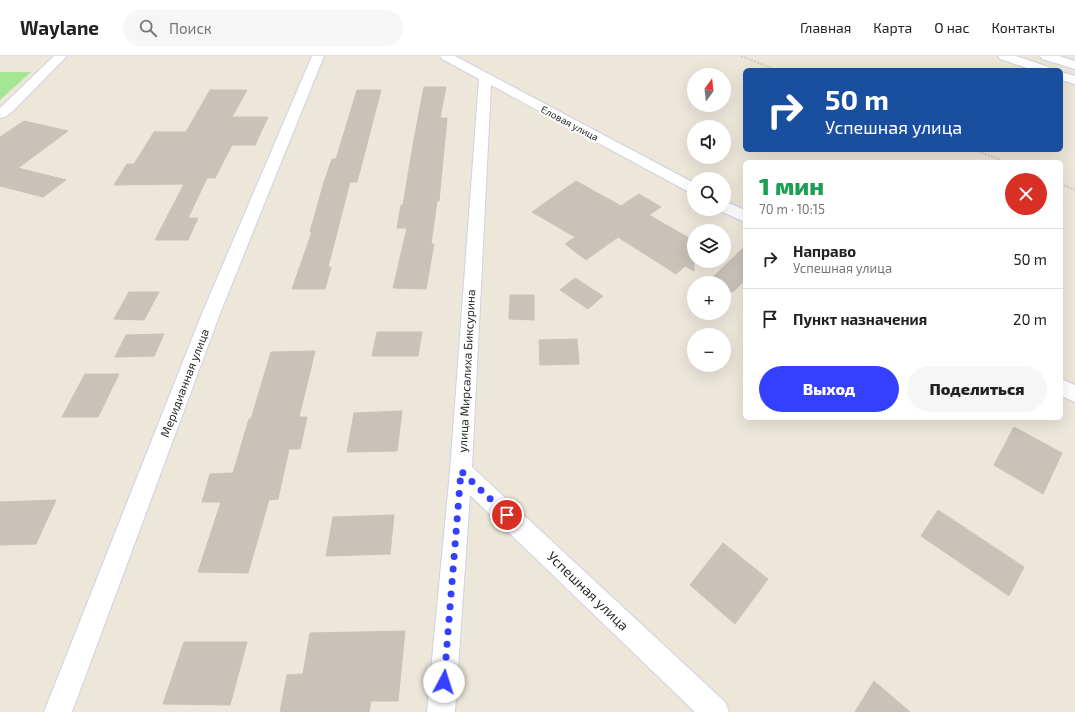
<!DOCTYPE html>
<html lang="ru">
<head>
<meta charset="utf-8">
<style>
	:root { --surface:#fff; --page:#f6f6f6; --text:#222; --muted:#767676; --line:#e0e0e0; --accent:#343fff }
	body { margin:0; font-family:"Exo 2",sans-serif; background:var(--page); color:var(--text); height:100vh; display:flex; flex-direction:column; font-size:15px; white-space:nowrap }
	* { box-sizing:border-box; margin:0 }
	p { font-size:13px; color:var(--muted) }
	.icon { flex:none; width:22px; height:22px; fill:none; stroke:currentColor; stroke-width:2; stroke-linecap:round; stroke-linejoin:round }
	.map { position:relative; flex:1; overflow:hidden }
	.drawer { position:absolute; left:743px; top:104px; width:320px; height:260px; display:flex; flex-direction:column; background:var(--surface); border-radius:6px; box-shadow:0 4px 16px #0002 }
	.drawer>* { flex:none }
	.guide { position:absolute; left:743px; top:12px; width:320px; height:84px; border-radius:6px; box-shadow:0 4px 16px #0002; background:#1a4fa0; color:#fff; overflow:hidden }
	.needle { width:26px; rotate:15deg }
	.controls { position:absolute; left:687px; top:12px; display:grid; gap:8px }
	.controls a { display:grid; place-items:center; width:44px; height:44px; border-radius:50%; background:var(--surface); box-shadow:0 4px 16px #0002; font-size:20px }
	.pin { position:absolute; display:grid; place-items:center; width:34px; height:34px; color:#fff; margin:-17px; border:2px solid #fff; border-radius:50%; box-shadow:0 1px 4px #0007 }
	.me { position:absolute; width:44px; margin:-22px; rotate:5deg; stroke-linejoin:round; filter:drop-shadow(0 0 3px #0008) }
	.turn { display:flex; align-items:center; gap:14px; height:84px; padding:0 16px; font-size:18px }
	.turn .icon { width:52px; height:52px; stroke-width:2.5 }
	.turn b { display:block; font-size:28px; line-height:34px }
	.round { display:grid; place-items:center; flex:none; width:42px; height:42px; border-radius:21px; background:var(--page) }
	.summary { display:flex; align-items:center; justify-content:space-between; height:68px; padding:0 16px }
	h1 { font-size:24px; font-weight:800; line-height:30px; color:#1e9e55 }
	.primary-button { display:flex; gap:8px; margin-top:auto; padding:8px 16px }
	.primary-button a { flex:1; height:46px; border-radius:24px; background:var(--accent); color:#fff; font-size:16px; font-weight:800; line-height:46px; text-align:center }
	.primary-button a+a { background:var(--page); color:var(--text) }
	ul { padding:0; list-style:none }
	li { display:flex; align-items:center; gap:12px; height:60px; padding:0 16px; border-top:1px solid var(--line) }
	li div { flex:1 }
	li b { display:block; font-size:15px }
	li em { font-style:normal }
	header { display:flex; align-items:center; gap:24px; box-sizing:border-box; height:56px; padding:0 20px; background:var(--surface); border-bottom:1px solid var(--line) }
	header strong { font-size:19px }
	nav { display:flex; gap:22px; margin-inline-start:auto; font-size:14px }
	.search { width:280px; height:36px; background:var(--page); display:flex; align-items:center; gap:10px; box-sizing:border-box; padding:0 14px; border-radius:22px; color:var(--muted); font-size:15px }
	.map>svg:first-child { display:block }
	.green { fill:#a3e792 }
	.building { fill:#c8c3b9; stroke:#c8c3b3 }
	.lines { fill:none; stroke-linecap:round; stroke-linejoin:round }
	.minor-casing { stroke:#cfd0e3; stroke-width:2 }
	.path { stroke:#ccc; stroke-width:2; stroke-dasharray:2 1.5; stroke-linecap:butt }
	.minor { fill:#fff; fill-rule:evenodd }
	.route { stroke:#343fff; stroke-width:7; stroke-dasharray:0 12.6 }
	.labels { text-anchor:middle; stroke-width:4; stroke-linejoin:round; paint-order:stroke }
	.far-street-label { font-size:10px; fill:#292929; stroke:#fff }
	.street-label { font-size:12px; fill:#292929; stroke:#fff }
	.near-street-label { font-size:14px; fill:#292929; stroke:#fff }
</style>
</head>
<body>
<header>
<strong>Waylane</strong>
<div class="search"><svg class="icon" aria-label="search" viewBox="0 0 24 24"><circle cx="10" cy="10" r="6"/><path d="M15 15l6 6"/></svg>Поиск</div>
<nav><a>Главная</a><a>Карта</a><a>О нас</a><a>Контакты</a></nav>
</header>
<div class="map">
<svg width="1075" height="656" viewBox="0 0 1075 656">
	<rect width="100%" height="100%" fill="#ece7d9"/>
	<!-- green -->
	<polygon class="green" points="0,16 31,16 0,44"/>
	<!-- building -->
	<g class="building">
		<polygon points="424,31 446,31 440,62 447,62 439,145 437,145 431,188 434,188 426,233 393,232 407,172 397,172 401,149 403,149 413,89"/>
		<polygon points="210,34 247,34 232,61 268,61 255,89 232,89 215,122 207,122 188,162 198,162 188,184 155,184 184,128 114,129 127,108 134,108 154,76 186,76"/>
		<polygon points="357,34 381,34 357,126 350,126 328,211 331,211 325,233 292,233 312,176 310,176 324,126 332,103 336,103"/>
		<polygon points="24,65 68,75 18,112 66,124 43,141 0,130 0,81"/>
		<polygon points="576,125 621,150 639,138 661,151 649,159 694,185 694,215 685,210 676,218 618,181 586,204 565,188 575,181 532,156"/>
		<polygon points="745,190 745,224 733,236 724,232 724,227 716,227 710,224"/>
		<polygon points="575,222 603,240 588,253 560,234"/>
		<polygon points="129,236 159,236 144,264 114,263"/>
		<polygon points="510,239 534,239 534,264 509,263"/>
		<polygon points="377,276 422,276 418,300 372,300"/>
		<polygon points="164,278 154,300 115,301 126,279"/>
		<polygon points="577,283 579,308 540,309 539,284"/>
		<polygon points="315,295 299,361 307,361 300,393 289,393 278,443 269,444 248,517 198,516 221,446 202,446 210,418 233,417 249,363 251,363 271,296"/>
		<polygon points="85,318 119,318 98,361 62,361"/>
		<polygon points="402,355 397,395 347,396 354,357"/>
		<polygon points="1014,371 1062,397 1043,438 994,409"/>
		<polygon points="56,444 36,488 0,489 0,446"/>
		<polygon points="938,454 1024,511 1009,540 921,480"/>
		<polygon points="394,459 390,498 326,500 333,461"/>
		<polygon points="723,487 768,523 735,568 690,529"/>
		<polygon points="405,575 398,645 371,645 369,656 280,656 287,619 303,618 310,577"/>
		<polygon points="184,586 247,586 230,649 163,648"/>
		<polygon points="874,625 910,656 855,656"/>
	</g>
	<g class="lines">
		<defs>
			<g id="minor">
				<polygon points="54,0 67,0 13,55 5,61 0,62 0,52"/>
				<polygon points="312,0 324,0 221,255 72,656 44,656 203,255"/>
				<polygon points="440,0 455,0 694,127 694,138 689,136 491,29 472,411 725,646 729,656 695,656 470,439 455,656 427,656 450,415 479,23 442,3"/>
				<polygon points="998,0 1016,0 1049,11 1051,14 1033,14 1000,3"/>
				<polygon points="1040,0 1059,0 1075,5 1075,13 1042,3"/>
				<polygon points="1061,16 1075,20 1075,28 1061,24"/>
				<polygon points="724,145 745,154 745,166 718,154 724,153"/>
				<polygon points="1061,323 1075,329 1075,346 1061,340"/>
			</g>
		</defs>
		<!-- minor casing -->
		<use href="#minor" class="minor-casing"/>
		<!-- path -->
		<g class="path">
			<polyline points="741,0 776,14"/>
			<polyline points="975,94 1005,106"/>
			<polyline points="1061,128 1075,134"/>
		</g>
		<!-- minor -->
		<use href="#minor" class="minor"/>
	</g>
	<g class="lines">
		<!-- route -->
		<polyline class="route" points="444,626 461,415 507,459"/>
	</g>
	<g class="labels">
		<!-- far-street labels -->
		<g class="far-street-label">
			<text transform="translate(570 67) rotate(28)" y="4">Еловая улица</text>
		</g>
		<!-- street labels -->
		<g class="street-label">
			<text transform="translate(467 315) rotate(-87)" y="4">улица Мирсалиха Биксурина</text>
			<text transform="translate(185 327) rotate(-69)" y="4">Меридианная улица</text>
		</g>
		<!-- near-street labels -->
		<g class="near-street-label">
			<text transform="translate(588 535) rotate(44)" y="5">Успешная улица</text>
		</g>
	</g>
</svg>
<div class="controls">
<a><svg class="needle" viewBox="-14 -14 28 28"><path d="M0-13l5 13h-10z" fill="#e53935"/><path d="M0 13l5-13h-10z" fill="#767676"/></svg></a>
<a><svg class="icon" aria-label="sound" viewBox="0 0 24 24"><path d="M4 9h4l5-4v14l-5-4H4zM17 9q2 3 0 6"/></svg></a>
<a><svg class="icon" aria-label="search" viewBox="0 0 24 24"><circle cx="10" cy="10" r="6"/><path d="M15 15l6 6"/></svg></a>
<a><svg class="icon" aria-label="layers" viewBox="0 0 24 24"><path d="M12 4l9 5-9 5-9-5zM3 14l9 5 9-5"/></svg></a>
<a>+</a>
<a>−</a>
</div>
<div class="pin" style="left:507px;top:459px;background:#d93025"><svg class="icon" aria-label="arrive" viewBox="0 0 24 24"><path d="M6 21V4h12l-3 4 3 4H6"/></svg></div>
<svg class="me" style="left:444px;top:626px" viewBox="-20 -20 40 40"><circle r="19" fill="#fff"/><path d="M0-13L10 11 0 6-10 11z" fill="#343fff"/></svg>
<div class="guide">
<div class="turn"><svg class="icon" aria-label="right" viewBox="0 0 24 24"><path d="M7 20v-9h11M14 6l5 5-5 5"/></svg><div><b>50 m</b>Успешная улица</div></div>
</div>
<section class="drawer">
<div class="summary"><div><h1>1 мин</h1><p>70 m · 10:15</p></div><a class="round" style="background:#d93025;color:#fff"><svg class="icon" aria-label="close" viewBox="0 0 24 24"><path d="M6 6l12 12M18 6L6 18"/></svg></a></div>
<ul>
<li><svg class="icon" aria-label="right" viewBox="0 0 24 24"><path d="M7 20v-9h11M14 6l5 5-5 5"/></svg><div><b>Направо</b><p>Успешная улица</p></div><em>50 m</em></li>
<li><svg class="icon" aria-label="arrive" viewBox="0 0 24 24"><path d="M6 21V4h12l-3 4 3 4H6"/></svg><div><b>Пункт назначения</b></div><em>20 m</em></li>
</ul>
<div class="primary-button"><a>Выход</a><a>Поделиться</a></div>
</section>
</div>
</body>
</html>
